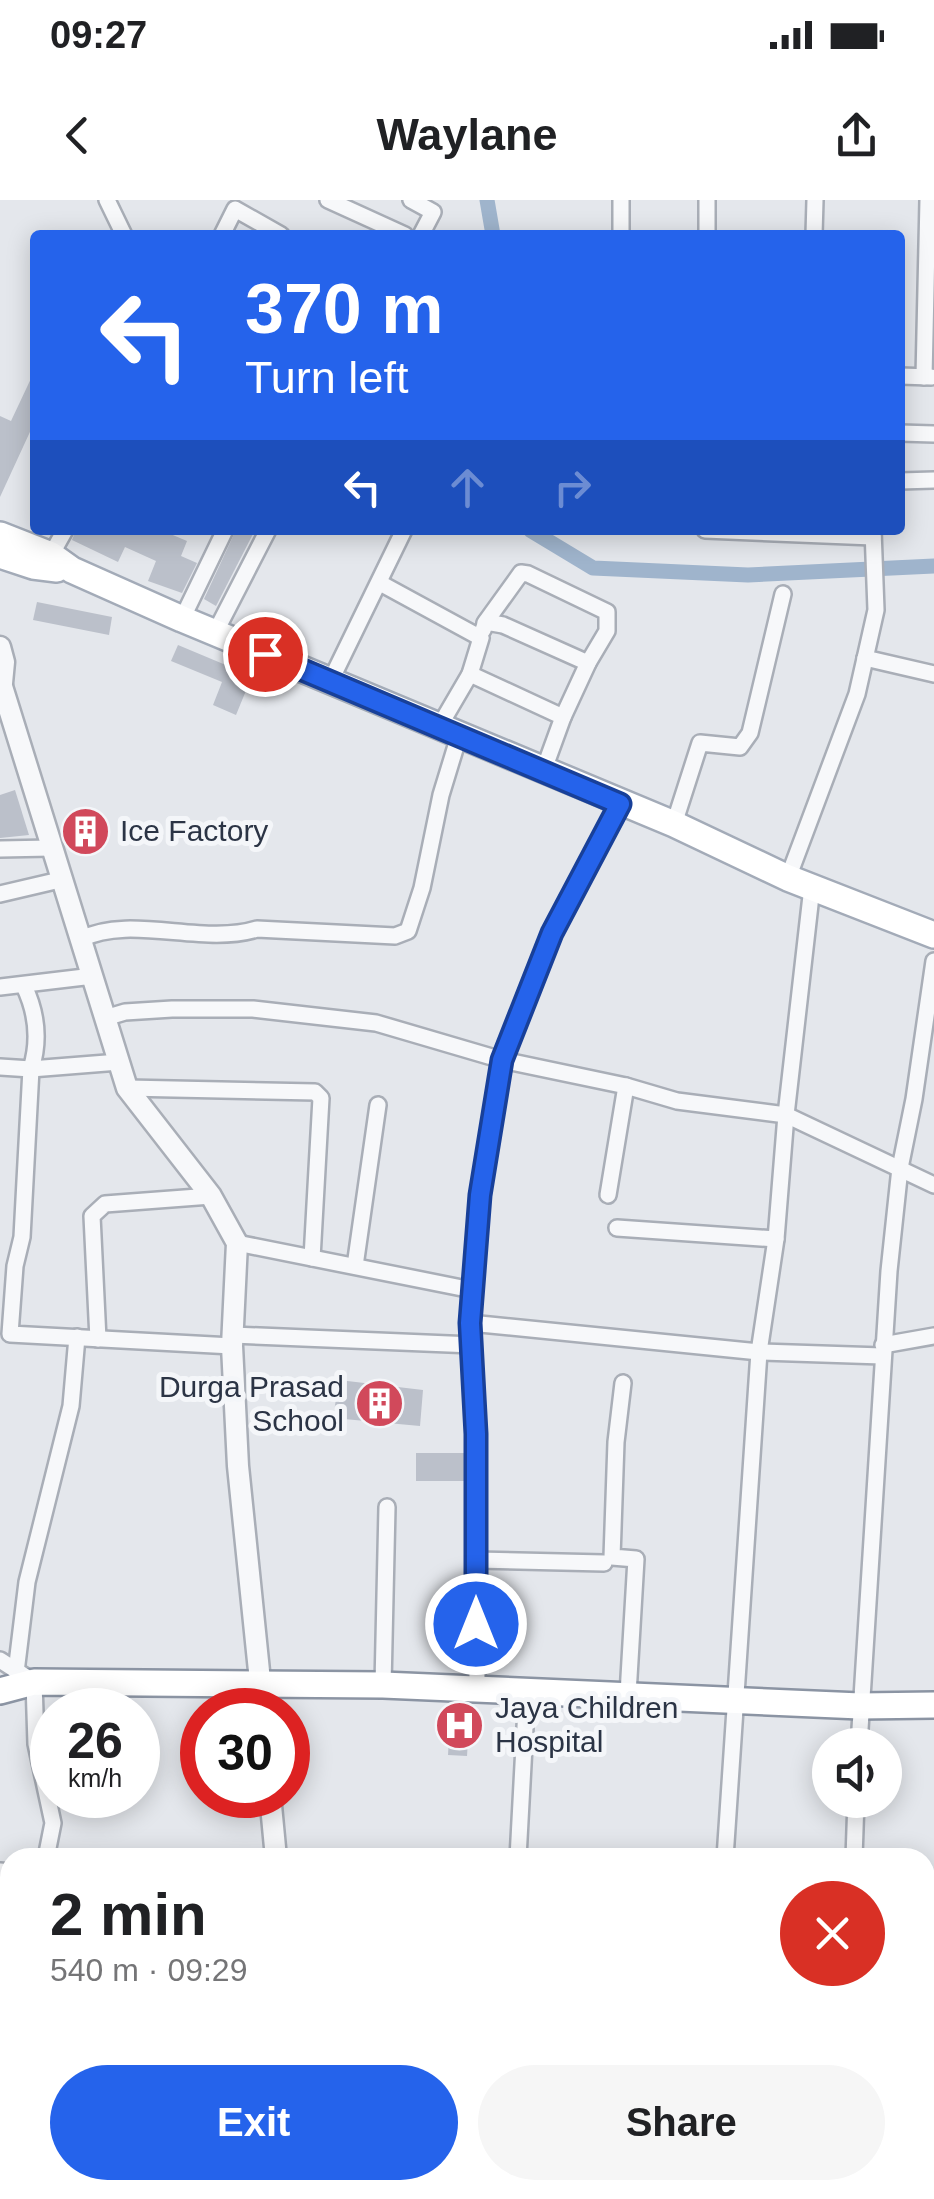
<!DOCTYPE html>
<html lang="en">
<head>
<meta charset="utf-8">
<style>
	:root { --surface:#fff; --page:#f6f6f6; --text:#202124; --muted:#757577; --accent:#2563eb }
	body { margin:0; font-family:Helvetica,sans-serif; background:var(--page); color:var(--text); height:100vh; display:flex; flex-direction:column; font-size:38px; white-space:nowrap }
	* { box-sizing:border-box; margin:0 }
	p { font-size:32px; color:var(--muted) }
	.icon { flex:none; width:55px; height:55px; fill:none; stroke:currentColor; stroke-width:2; stroke-linecap:round; stroke-linejoin:round }
	.map { position:relative; flex:1; overflow:hidden }
	.details { position:absolute; left:0px; top:1648px; width:935px; height:352px; display:flex; flex-direction:column; background:var(--surface); border-radius:30px 30px 0 0; box-shadow:0 5px 25px #0003 }
	.details>* { flex:none }
	.guide { position:absolute; left:30px; top:30px; width:875px; height:305px; border-radius:10px; box-shadow:0 5px 25px #0003; background:#2563eb; color:#fff; overflow:hidden }
	.controls { position:absolute; left:812px; top:1528px; display:grid; gap:20px }
	.controls a { display:grid; place-items:center; width:90px; height:90px; border-radius:50%; background:var(--surface); box-shadow:0 5px 25px #0003; font-size:50px }
	.speed { position:absolute; left:30px; top:1488px; display:flex; gap:20px; font-size:50px; font-weight:700; text-align:center }
	.speed>* { display:grid; place-content:center; width:130px; height:130px; border-radius:50%; background:var(--surface); box-shadow:0 5px 25px #0003; line-height:1 }
	.speed small { font-size:25px; font-weight:400 }
	.speed .limit { border:15px solid #d22; background:#fff; color:#111 }
	.pin { position:absolute; display:grid; place-items:center; width:85px; height:85px; color:#fff; margin:-42px; border:5px solid #fff; border-radius:50%; box-shadow:0 2px 10px #0007 }
	.me { position:absolute; width:110px; margin:-55px; rotate:0deg; stroke-linejoin:round; filter:drop-shadow(0 0 8px #0008) }
	.turn { display:flex; align-items:center; gap:35px; height:210px; padding:0 50px; font-size:45px }
	.turn .icon { width:130px; height:130px; stroke-width:2.5 }
	.turn b { display:block; font-size:70px; line-height:85px }
	.lanes { display:flex; align-items:center; height:95px; padding:0 50px; background:#0003; justify-content:center; gap:50px; direction:ltr }
	.lanes .off { opacity:.35 }
	.round { display:grid; place-items:center; flex:none; width:105px; height:105px; border-radius:52px; background:var(--page) }
	.head { display:flex; align-items:center; justify-content:space-between; height:170px; padding:0 50px }
	h1 { font-size:60px; font-weight:700; line-height:75px }
	.button { display:flex; gap:20px; margin-top:auto; padding:20px 50px }
	.button a { flex:1; height:115px; border-radius:60px; background:var(--accent); color:#fff; font-size:40px; font-weight:700; line-height:115px; text-align:center }
	.button a+a { background:var(--page); color:var(--text) }
	.status { display:flex; justify-content:space-between; align-items:center; height:70px; padding:0 50px; background:var(--surface); direction:ltr }
	.status svg { height:28px; fill:currentColor }
	header { display:flex; justify-content:space-between; align-items:center; height:130px; padding:0 50px; background:var(--surface); font-size:45px; font-weight:700 }
	.map>svg:first-child { display:block }
	.lines { fill:none; stroke-linecap:round; stroke-linejoin:round }
	.canal { stroke:#9fb4cc; stroke-width:15 }
	.building { fill:#bbc0ca }
	.minor-casing { stroke:#a9aeb7; stroke-width:20 }
	.tertiary-casing { stroke:#a9aeb7; stroke-width:25 }
	.primary-casing { stroke:#a3abb8; stroke-width:30 }
	.trunk-casing { stroke:#8b94a3; stroke-width:30 }
	.minor { stroke:#f7f8fa; stroke-width:15 }
	.tertiary { stroke:#f7f8fa; stroke-width:20 }
	.primary { stroke:#fff; stroke-width:25 }
	.trunk { stroke:#fff; stroke-width:25 }
	.route-casing { stroke:#184099; stroke-width:25 }
	.route { stroke:#2563eb; stroke-width:18 }
	.labels { text-anchor:middle; stroke-width:10; stroke-linejoin:round; paint-order:stroke }
	.poi-label { font-size:30px; fill:#2b3445; stroke:#f4f6f9; text-anchor:start }
</style>
</head>
<body>
<div class="status"><b>09:27</b><svg viewBox="0 0 49 12"><path d="M0 12V9h3v3zM5 12V6h3v6zM10 12V3h3v9zM15 12V0h3v12zM26 1h20v11H26zM47 4h2v5h-2z"/></svg></div>
<header><svg class="icon" aria-label="back" viewBox="0 0 24 24"><path d="M15 5l-7 7 7 7"/></svg>Waylane<svg class="icon" aria-label="share" viewBox="0 0 24 24"><path d="M12 15V3M7 8l5-5 5 5M5 13v7h14v-7"/></svg></header>
<div class="map">
<svg width="934" height="1999" viewBox="0 0 934 1999">
	<rect width="100%" height="100%" fill="#e4e7ec"/>
	<g class="lines">
		<!-- canal -->
		<g class="canal">
			<polyline points="487,0 493,35"/>
			<polyline points="530,330 593,368 748,375 934,366"/>
		</g>
	</g>
	<!-- building -->
	<g class="building">
		<polygon points="35,170 35,221 0,297 0,216 11,221"/>
		<polygon points="76,330 161,330 187,341 181,356 197,363 182,393 148,381 156,361 125,347 118,362 72,340"/>
		<polygon points="236,330 255,330 216,406 204,399"/>
		<polygon points="37,402 112,417 109,435 33,420"/>
		<polygon points="178,445 252,476 236,515 213,505 222,482 171,461"/>
		<polygon points="15,590 29,635 0,638 0,595"/>
		<polygon points="71,617 99,617 99,645 71,644"/>
		<polygon points="339,1180 423,1190 420,1226 333,1218"/>
		<rect x="416" y="1253" width="48" height="28"/>
		<polygon points="451,1504 470,1505 467,1556 448,1555"/>
	</g>
	<g class="lines">
		<defs>
			<g id="minor">
				<polyline points="107,0 124,35"/>
				<polyline points="328,0 405,35"/>
				<polyline points="411,0 433,12 421,35"/>
				<polyline points="222,35 235,9 281,35"/>
				<polyline points="621,35 621,0"/>
				<polyline points="707,35 707,0"/>
				<polyline points="814,35 815,0"/>
				<polyline points="900,176 931,177"/>
				<polyline points="924,177 928,0"/>
				<polyline points="900,233 934,234"/>
				<polyline points="900,281 934,280"/>
				<polyline points="705,330 873,337"/>
				<polyline points="51,355 65,330"/>
				<polyline points="380,383 481,438 470,474 439,527"/>
				<polyline points="182,419 225,330"/>
				<polyline points="485,423 521,373 528,374 607,412 607,431 588,463"/>
				<polyline points="483,430 486,422 503,425 588,463 563,517"/>
				<polyline points="215,433 268,330"/>
				<polyline points="865,458 934,474"/>
				<polyline points="470,474 563,517 543,572"/>
				<polyline points="330,482 404,330"/>
				<polyline points="674,624 700,543 740,547 750,533 783,394"/>
				<polyline points="0,649 51,648"/>
				<polyline points="788,678 857,494 876,410 873,330"/>
				<polyline points="0,694 64,679"/>
				<path d="M81,739C131,714 202,746 257,729L395,736L408,731L422,688L441,595L459,536"/>
				<path d="M24,786C37,813 40,840 31,869L22,1037L15,1066L10,1134L232,1146"/>
				<polyline points="0,787 93,776"/>
				<polyline points="105,818 125,812 172,809 253,809 376,823 502,860 626,886 677,901 786,915 934,985"/>
				<polyline points="0,867 31,869 119,862"/>
				<polyline points="127,888 315,892 321,898 312,1058"/>
				<polyline points="608,995 626,886"/>
				<polyline points="617,1028 776,1039"/>
				<polyline points="237,1043 472,1090"/>
				<polyline points="355,1066 378,905"/>
				<polyline points="470,1123 759,1152 882,1156"/>
				<polyline points="233,1135 473,1145"/>
				<polyline points="98,1139 92,1016 105,1004 211,996"/>
				<polyline points="883,1145 934,1136"/>
				<polyline points="623,1183 616,1242 612,1357 636,1359 628,1494"/>
				<polyline points="476,1360 604,1363"/>
				<polyline points="0,1460 34,1482 36,1544 53,1623 46,1658"/>
				<polyline points="16,1472 27,1382 71,1206 77,1137"/>
				<polyline points="383,1485 387,1307"/>
				<polyline points="477,1487 476,1234 470,1123 480,995 502,860 552,733 620,603"/>
				<polyline points="859,1545 889,1071 900,968 914,899 934,761"/>
				<polyline points="518,1658 527,1490"/>
				<polyline points="725,1658 759,1152 776,1039 786,915 812,687"/>
				<polyline points="854,1658 856,1600"/>
				<polyline points="0,1671 10,1672"/>
				<polyline points="925,1746 934,1747"/>
				<polyline points="0,1865 10,1800"/>
				<polyline points="0,1908 10,1908"/>
				<polyline points="925,1984 934,1984"/>
				<polyline points="508,1990 508,1999"/>
				<polyline points="146,1999 146,1990"/>
				<polyline points="350,1999 356,1990"/>
				<polyline points="714,1999 714,1990"/>
				<polyline points="845,1999 846,1990"/>
			</g>
			<g id="tertiary">
				<polyline points="0,447 4,462 2,483"/>
				<polyline points="0,480 127,888 211,996 237,1043 232,1146 238,1266 263,1510"/>
				<polyline points="270,1595 276,1658"/>
				<polyline points="306,1990 307,1999"/>
			</g>
			<g id="primary">
				<polyline points="0,335 51,355 72,370 182,419 674,624 788,678 934,735"/>
				<polyline points="0,355 33,366 57,369"/>
			</g>
			<polyline id="trunk" points="0,1491 34,1482 383,1485 860,1506 934,1505"/>
		</defs>
		<!-- minor casing -->
		<use href="#minor" class="minor-casing"/>
		<!-- tertiary casing -->
		<use href="#tertiary" class="tertiary-casing"/>
		<!-- primary casing -->
		<use href="#primary" class="primary-casing"/>
		<!-- trunk casing -->
		<use href="#trunk" class="trunk-casing"/>
		<!-- minor -->
		<use href="#minor" class="minor"/>
		<!-- tertiary -->
		<use href="#tertiary" class="tertiary"/>
		<!-- primary -->
		<use href="#primary" class="primary"/>
		<!-- trunk -->
		<use href="#trunk" class="trunk"/>
	</g>
	<g class="lines">
		<defs>
			<polyline id="route" points="265,454 620,604 552,733 502,860 480,995 470,1123 476,1234 476,1424"/>
		</defs>
		<!-- route casing -->
		<use href="#route" class="route-casing"/>
		<!-- route -->
		<use href="#route" class="route"/>
	</g>
	<!-- icons -->
	<defs>
		<symbol id="building-disc" viewBox="-11 -11 22 22"><circle r="9.5" fill="#d1495b" stroke="#f4f6f9"/><path d="M-4-6H4V6H1V3H-1V6H-4ZM-2.5-4.3h1.7v1.8h-1.7ZM.8-4.3h1.7v1.8H.8ZM-2.5-1h1.7V.8h-1.7ZM.8-1h1.7V.8H.8Z" fill="#fff"/></symbol>
		<symbol id="hospital-disc" viewBox="-11 -11 22 22"><circle r="9.5" fill="#d1495b" stroke="#f4f6f9"/><path d="M-5-5h3v3.5h4V-5h3V5h-3V1.5h-4V5h-3Z" fill="#fff"/></symbol>
	</defs>
	<g fill-rule="evenodd">
		<use href="#building-disc" x="58" y="604" width="55" height="55"/>
		<use href="#building-disc" x="352" y="1176" width="55" height="55"/>
		<use href="#hospital-disc" x="432" y="1498" width="55" height="55"/>
	</g>
	<g class="labels">
		<!-- poi labels -->
		<g class="poi-label">
			<text x="120" y="641">Ice Factory</text>
			<text x="344" y="1197" text-anchor="end">Durga Prasad<tspan x="344" dy="34">School</tspan></text>
			<text x="495" y="1518">Jaya Children<tspan x="495" dy="34">Hospital</tspan></text>
		</g>
	</g>
</svg>
<div class="controls">
<a><svg class="icon" aria-label="sound" viewBox="0 0 24 24"><path d="M4 9h4l5-4v14l-5-4H4zM17 9q2 3 0 6"/></svg></a>
</div>
<div class="speed"><div>26<small>km/h</small></div><div class="limit">30</div></div>
<div class="pin" style="left:265px;top:454px;background:#d93025"><svg class="icon" aria-label="arrive" viewBox="0 0 24 24"><path d="M6 21V4h12l-3 4 3 4H6"/></svg></div>
<svg class="me" style="left:476px;top:1424px" viewBox="-20 -20 40 40"><circle r="17" fill="#2563eb" stroke="#fff" stroke-width="3"/><path d="M0-11L8 9 0 5-8 9z" fill="#fff"/></svg>
<div class="guide">
<div class="turn"><svg class="icon" aria-label="left" viewBox="0 0 24 24"><path d="M17 20v-9H6M10 6l-5 5 5 5"/></svg><div><b>370 m</b>Turn left</div></div>
<div class="lanes"><svg class="icon" aria-label="left" viewBox="0 0 24 24"><path d="M17 20v-9H6M10 6l-5 5 5 5"/></svg><svg class="icon off" aria-label="ahead" viewBox="0 0 24 24"><path d="M12 20V5M6 11l6-6 6 6"/></svg><svg class="icon off" aria-label="right" viewBox="0 0 24 24"><path d="M7 20v-9h11M14 6l5 5-5 5"/></svg></div>
</div>
<section class="details">
<div class="head"><div><h1>2 min</h1><p>540 m · 09:29</p></div><a class="round" style="background:#d93025;color:#fff"><svg class="icon" aria-label="close" viewBox="0 0 24 24"><path d="M6 6l12 12M18 6L6 18"/></svg></a></div>
<div class="button"><a>Exit</a><a>Share</a></div>
</section>
</div>
</body>
</html>
